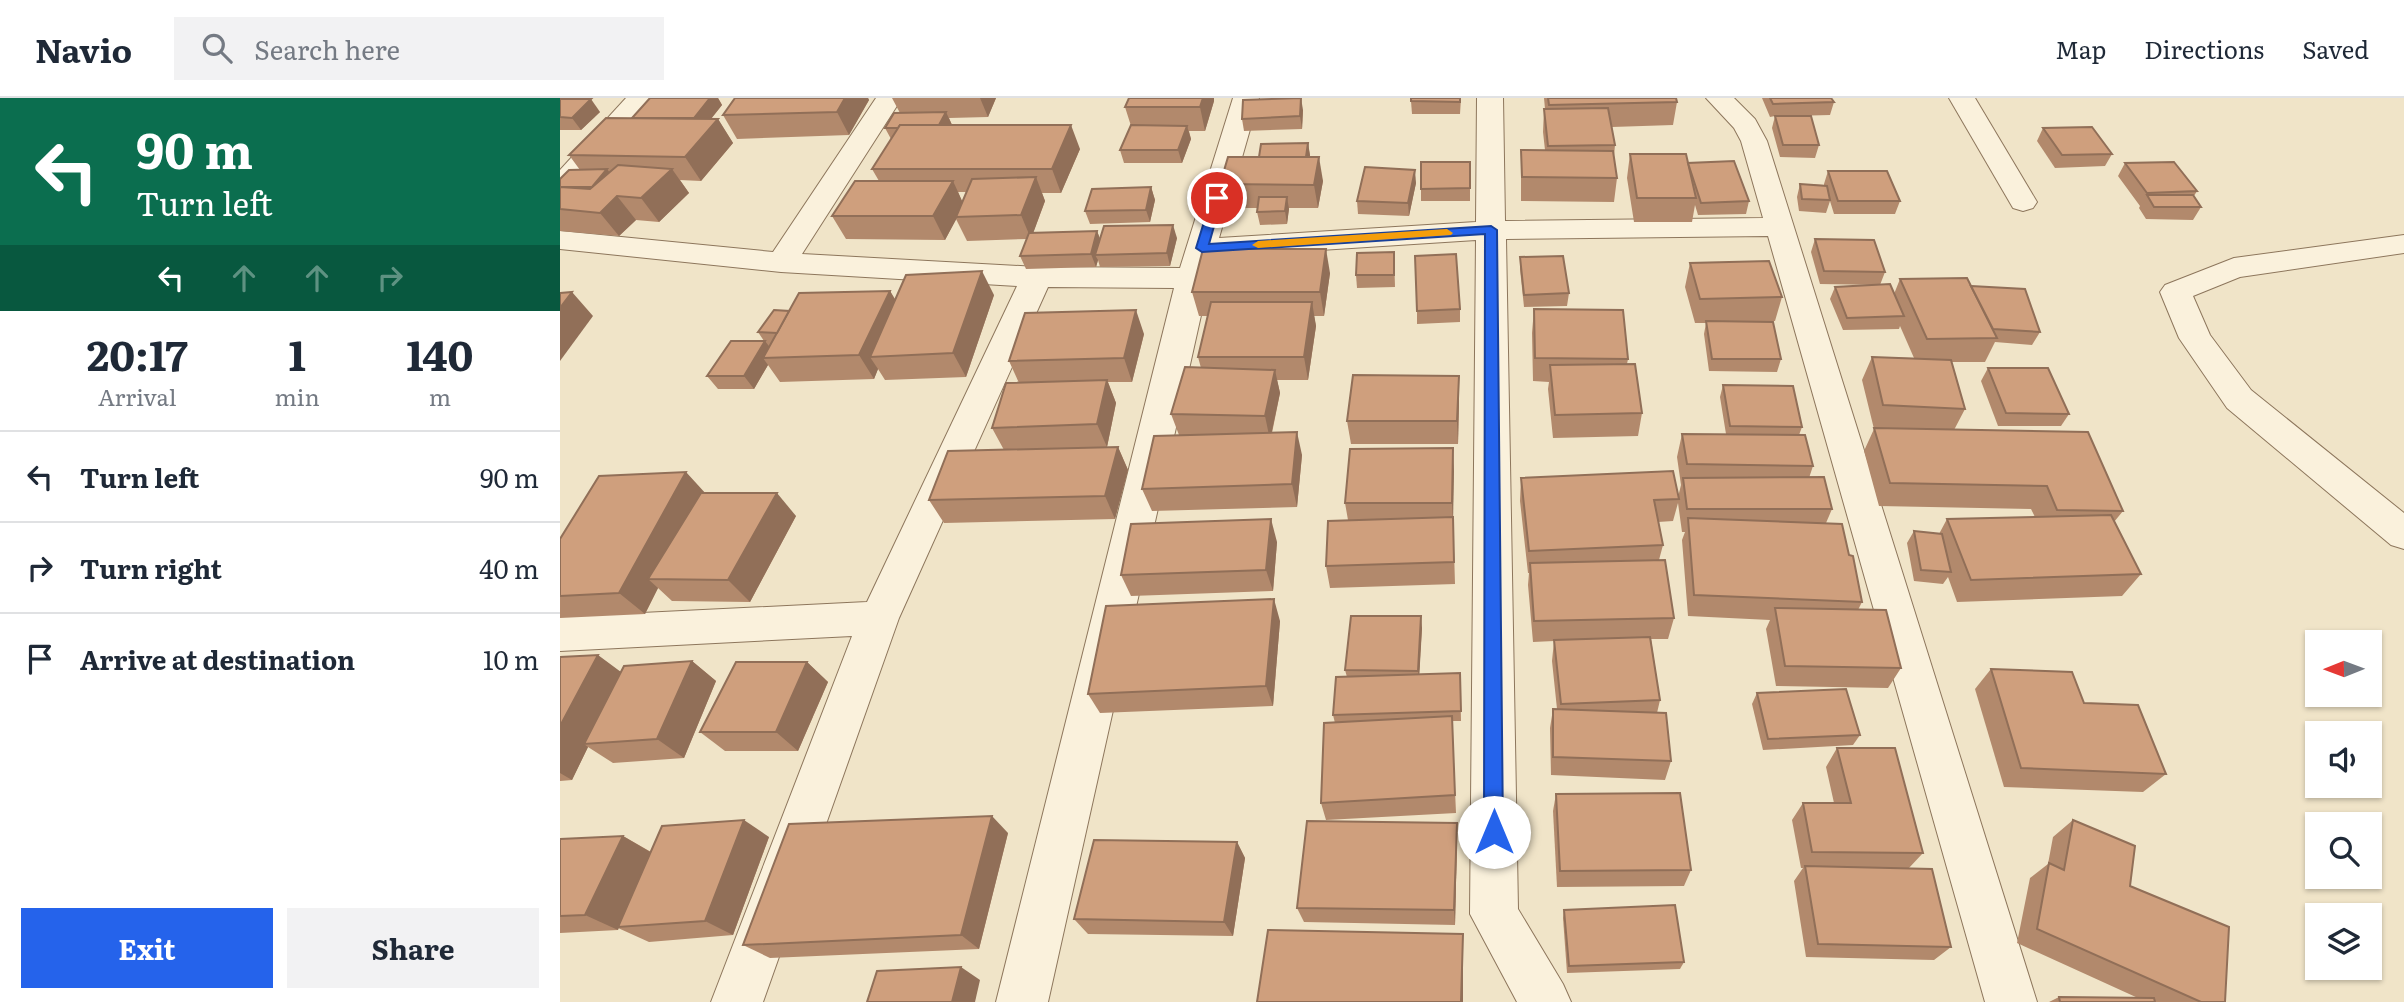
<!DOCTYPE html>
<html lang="en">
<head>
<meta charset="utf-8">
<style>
	:root { --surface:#fff; --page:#f2f2f3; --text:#1f2937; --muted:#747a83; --line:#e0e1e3; --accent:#2563eb }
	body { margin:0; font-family:Literata,serif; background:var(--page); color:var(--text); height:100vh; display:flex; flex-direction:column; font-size:26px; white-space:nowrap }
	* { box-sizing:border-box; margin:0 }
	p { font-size:23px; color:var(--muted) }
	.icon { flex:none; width:38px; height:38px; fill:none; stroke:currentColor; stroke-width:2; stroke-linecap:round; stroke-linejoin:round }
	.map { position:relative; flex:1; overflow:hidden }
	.side { display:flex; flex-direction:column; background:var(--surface); width:560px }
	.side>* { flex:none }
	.hud { background:#0b6e4f; color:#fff; overflow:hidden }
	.needle { width:46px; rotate:269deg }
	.buttons { position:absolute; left:1745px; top:532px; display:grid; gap:14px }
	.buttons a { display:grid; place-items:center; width:77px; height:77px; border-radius:0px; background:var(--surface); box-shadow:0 2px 5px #0004; font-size:35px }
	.pin { position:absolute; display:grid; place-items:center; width:60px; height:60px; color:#fff; margin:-30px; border:4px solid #fff; border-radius:50%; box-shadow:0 2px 7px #0007 }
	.me { position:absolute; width:77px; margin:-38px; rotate:0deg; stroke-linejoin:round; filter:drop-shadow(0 0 5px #0008) }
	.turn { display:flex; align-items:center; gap:24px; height:147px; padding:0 21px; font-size:32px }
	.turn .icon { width:91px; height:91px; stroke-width:2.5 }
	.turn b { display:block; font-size:49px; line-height:60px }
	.lanes { display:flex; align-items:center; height:66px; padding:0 21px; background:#0003; justify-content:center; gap:35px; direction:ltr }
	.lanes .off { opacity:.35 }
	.eta { display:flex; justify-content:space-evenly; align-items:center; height:119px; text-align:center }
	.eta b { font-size:42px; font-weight:700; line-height:49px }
	.primary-button { display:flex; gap:14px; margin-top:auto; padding:14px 21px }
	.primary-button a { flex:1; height:80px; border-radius:0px; background:var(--accent); color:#fff; font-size:28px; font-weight:700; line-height:80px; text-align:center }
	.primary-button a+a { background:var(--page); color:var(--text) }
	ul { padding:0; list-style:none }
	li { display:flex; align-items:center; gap:21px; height:91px; padding:0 21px; border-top:2px solid var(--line) }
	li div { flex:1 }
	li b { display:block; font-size:26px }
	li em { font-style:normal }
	header { display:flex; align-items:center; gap:42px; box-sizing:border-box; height:98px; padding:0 35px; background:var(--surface); border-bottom:2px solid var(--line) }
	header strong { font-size:33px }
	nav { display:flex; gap:38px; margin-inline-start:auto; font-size:24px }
	.search { width:490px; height:63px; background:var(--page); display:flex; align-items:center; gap:18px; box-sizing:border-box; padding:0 24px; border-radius:0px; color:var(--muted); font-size:26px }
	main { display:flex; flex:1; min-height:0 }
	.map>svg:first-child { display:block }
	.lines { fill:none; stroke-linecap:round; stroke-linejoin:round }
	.minor-casing { stroke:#8d765c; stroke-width:2 }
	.minor { fill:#faf1dc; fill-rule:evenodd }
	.wall { fill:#b2896c; fill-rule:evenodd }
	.shaded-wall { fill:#916f58 }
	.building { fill:#cf9f7d; stroke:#916f58; stroke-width:2 }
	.route { fill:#2563eb; stroke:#184099; stroke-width:2 }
	.slow { fill:#f59e0b }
</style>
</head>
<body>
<header>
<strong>Navio</strong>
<div class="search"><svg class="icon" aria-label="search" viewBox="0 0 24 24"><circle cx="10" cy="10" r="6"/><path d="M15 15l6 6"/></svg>Search here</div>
<nav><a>Map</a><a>Directions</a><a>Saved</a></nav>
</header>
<main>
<section class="side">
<div class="hud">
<div class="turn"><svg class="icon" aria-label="left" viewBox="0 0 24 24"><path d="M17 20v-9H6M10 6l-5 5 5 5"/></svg><div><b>90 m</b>Turn left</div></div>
<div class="lanes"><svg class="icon" aria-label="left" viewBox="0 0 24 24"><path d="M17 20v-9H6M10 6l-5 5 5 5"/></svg><svg class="icon off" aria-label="ahead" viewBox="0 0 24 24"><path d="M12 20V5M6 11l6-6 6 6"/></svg><svg class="icon off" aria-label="ahead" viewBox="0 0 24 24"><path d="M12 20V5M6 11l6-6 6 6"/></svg><svg class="icon off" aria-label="right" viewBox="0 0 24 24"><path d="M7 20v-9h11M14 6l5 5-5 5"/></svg></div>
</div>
<div class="eta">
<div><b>20:17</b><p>Arrival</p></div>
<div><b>1</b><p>min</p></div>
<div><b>140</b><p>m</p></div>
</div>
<ul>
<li><svg class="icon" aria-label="left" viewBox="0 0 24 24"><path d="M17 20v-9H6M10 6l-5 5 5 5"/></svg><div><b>Turn left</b></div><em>90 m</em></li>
<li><svg class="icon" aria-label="right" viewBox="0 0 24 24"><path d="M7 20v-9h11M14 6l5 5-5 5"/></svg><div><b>Turn right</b></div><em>40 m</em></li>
<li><svg class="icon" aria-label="arrive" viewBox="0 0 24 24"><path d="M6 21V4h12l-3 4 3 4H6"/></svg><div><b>Arrive at destination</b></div><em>10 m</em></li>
</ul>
<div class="primary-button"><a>Exit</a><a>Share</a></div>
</section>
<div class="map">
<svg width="1844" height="904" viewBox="0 0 1844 904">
	<rect width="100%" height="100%" fill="#f0e4c8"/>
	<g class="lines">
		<defs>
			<g id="minor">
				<polygon points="66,0 93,0 10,95 0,97 0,72"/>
				<polygon points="316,0 342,0 242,156 477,169 620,170 673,0 699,0 659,140 916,124 917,0 943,0 945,123 1203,120 1181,43 1174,30 1146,0 1174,0 1195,21 1207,43 1477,904 1425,904 1208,138 946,141 958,811 1003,886 1011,904 957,904 910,816 916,142 654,159 488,904 436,904 614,190 488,189 339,520 203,904 151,904 292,538 0,553 0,519 307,504 457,188 221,174 0,151 0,133 213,154"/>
				<polygon points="1389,0 1415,0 1477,104 1473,110 1463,113 1453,110"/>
				<polygon points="1844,137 1844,155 1680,179 1633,198 1650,237 1691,292 1844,415 1844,451 1831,447 1667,310 1619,240 1600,194 1605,187 1674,160"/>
			</g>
		</defs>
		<!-- minor casing -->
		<use href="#minor" class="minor-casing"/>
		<!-- minor -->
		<use href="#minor" class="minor"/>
	</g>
	<!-- wall -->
	<g class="wall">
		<polygon points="90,0 158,0 162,7 151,21 158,21 173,45 141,83 120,82 129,95 99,124 76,122 59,138 0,133 0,81 20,72 9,57 72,20"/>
		<polygon points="175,0 308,0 309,2 289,37 177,41 163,17"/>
		<path d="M332,0H436L428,19L389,20L392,27L520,51L501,95H482L485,103L473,135L537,133L540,141L617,140L610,168L540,169L538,162L536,169L466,171L460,158L467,141L407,143L396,121L385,142L286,141L272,118L319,83L312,71L331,41L325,30L340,15ZM398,94H407L402,104Z"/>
		<polygon points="569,0 654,0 654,3 645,33 629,33 631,41 622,65 564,65 560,52 571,28 565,9"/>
		<polygon points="901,0 900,16 852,16 851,3"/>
		<polygon points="984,0 1116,0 1117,4 1113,27 1052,29 1055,47 1054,58 1057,80 1054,104 961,103 961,52 985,52 983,34 984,11 985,11"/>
		<polygon points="1202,0 1271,0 1274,4 1270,17 1231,18 1259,47 1255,60 1220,59 1212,30 1215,18 1210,19"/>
		<polygon points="0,1 40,14 21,32 0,32"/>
		<polygon points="743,12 742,31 684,33 682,21"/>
		<polygon points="1483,30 1552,56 1545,68 1495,70 1477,43"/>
		<polygon points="748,45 750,59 763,83 758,110 729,110 727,126 700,127 697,114 698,110 665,110 660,86 699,59"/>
		<polygon points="1070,56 1128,65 1189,103 1186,116 1138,117 1135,107 1132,124 1074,124 1067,80"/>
		<polygon points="910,64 910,103 861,103 861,91"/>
		<polygon points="1565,65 1637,93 1634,98 1641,109 1633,122 1586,121 1579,110 1580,108 1558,78"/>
		<polygon points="1268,73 1340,103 1335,116 1274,116 1270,103 1266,115 1239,113 1237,99 1240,86 1264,87 1264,86"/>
		<polygon points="856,85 849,118 798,116 797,103"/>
		<polygon points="591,89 595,102 590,124 530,126 525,113"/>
		<polygon points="1255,141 1325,174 1320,187 1334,196 1340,181 1411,188 1480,234 1472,247 1435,244 1425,264 1391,264 1405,311 1394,332 1563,413 1554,424 1581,476 1562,498 1397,504 1388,479 1383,486 1354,483 1347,445 1354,433 1379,436 1387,421 1475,419 1471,411 1319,408 1304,353 1314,331 1302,282 1312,259 1354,260 1340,228 1339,231 1283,232 1270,201 1275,189 1319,187 1260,186 1251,154"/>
		<polygon points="834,154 835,189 797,190 796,177"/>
		<polygon points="960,159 1009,195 1007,208 964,209 960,171"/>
		<polygon points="1130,165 1222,199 1215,223 1184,224 1221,261 1217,274 1149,273 1144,236 1146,225 1135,225 1125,189"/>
		<polygon points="770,175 764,218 754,218 756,228 748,282 717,282 720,295 712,335 742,357 737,409 592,413 582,391 619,337 611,316 641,270 638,259 648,218 639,218 632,194"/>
		<polygon points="330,193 335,201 434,197 406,279 325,282 318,271 314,281 220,284 208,267 194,291 158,291 147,278 204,243 198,234 229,213"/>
		<polygon points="900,211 900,224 857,226 857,213"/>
		<polygon points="974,211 1068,261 1067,266 1082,315 1078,338 993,340 988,291 989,284 973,283 972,235"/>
		<polygon points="584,236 572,284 548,284 556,305 547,349 521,350 558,349 568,372 555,421 384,425 369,402 444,352 432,330 459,285 449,263"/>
		<polygon points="1428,270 1509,316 1501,328 1438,328 1421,283"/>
		<polygon points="1163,287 1242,329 1239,337 1253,368 1249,380 1272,411 1266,425 1289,457 1302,504 1298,512 1341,570 1328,590 1216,588 1206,531 1210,522 1128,518 1122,442 1125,434 1122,434 1118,405 1113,423 1098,424 1103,447 1099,462 1114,520 1108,541 1091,541 1100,602 1097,615 1111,663 1105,682 991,677 990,630 993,611 997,611 992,563 994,543 973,544 968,487 969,475 968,475 960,403 961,380 1118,399 1121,387 1117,359 1122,336 1166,336 1160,299"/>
		<polygon points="899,301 898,346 791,346 787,323"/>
		<polygon points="893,350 893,419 895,486 770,490 766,468 788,422 785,405"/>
		<polygon points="146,395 236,418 190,504 112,503 98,490 85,516 0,520 0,441"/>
		<polygon points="717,444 713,493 571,498 561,477"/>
		<polygon points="720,523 713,608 540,615 528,596"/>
		<polygon points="862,530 859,576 900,575 901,623 892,623 896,715 766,722 761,705 775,625 773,617 787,579 785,572"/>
		<polygon points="0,559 61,574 132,563 156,583 124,660 53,665 28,649 12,682 0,683"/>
		<polygon points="247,564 268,584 238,653 165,653 140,634"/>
		<polygon points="1431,571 1524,605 1606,676 1583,694 1444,689 1415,591"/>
		<polygon points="1197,595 1300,637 1293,647 1203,652 1192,606"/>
		<polygon points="1277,650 1363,755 1348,771 1391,849 1374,862 1246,859 1234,783 1243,770 1241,770 1232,722 1243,705 1274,705 1266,669"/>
		<polygon points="996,696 1131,772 1124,788 997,789 993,713"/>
		<polygon points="1513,722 1570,788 1665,904 1489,904 1499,899 1578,900 1457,845 1470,780 1488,766 1493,739"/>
		<polygon points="448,735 419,851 210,860 183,847"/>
		<polygon points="63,738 91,754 209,739 173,837 89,844 58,830 58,832 0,835 0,741"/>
		<polygon points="897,742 895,827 744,824 737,810"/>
		<polygon points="677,744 685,760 673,838 528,836 514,821"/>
		<polygon points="1004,812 1124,864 1120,871 1007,875 1003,820"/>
	</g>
	<!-- shaded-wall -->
	<g class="shaded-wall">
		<polygon points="150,0 158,0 162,7 142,32 134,20"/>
		<polygon points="285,0 308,0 309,2 289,37 277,14"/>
		<polygon points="420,0 436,0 428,19"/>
		<polygon points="643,0 654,0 654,3 645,33 640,9"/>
		<polygon points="741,0 743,12 742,31 740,18"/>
		<polygon points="31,1 40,14 21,32 12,20"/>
		<polygon points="386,14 392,27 384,42 378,29"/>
		<polygon points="158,21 173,45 141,83 125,59"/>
		<polygon points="511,27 520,51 501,95 492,71"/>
		<polygon points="627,28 631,41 622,65 618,52"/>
		<polygon points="748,45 750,57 748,75 746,63"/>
		<polygon points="759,59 763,83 758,110 754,87"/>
		<polygon points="47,71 57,84 32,89"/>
		<polygon points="112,71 129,95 99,124 81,100"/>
		<polygon points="855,72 856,85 849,118 848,105"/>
		<polygon points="476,79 485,103 471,141 461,117"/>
		<polygon points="393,83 404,107 385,142 373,118"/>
		<polygon points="591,89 595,102 590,124 586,112"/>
		<polygon points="57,98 76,122 59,138 40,115"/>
		<polygon points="727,99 729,111 727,126 725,113"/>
		<polygon points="613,127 617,140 610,168 607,155"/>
		<polygon points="537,133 542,146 535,157 538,162 536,169 531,156"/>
		<polygon points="766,151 770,175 764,218 760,194"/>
		<polygon points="422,173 434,197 406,279 393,255"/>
		<polygon points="330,193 344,217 310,259 318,271 314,281 299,257"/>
		<polygon points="12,194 33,218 0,263 0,210"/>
		<polygon points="752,204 756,228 748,282 744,259"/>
		<polygon points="576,212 584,236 572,284 564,260"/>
		<polygon points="205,243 215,256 203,260 208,267 194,291 184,278"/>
		<polygon points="715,272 720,295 710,342 705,318"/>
		<polygon points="899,278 899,301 898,346 897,323"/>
		<polygon points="547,282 556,305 547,349 537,326"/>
		<polygon points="737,334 742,357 737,409 732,386"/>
		<polygon points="558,349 568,372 555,421 545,398"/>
		<polygon points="893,350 894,373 893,427 892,405"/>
		<polygon points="126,374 147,397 88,481 98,490 85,516 59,495"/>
		<polygon points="217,395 236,418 190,504 168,482"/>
		<polygon points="711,421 717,444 713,493 706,472"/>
		<polygon points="714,501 720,523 713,608 706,588"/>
		<polygon points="861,518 862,530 859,583 858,573"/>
		<polygon points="38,557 65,577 24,646 28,649 12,682 0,675 0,628"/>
		<polygon points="132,563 156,583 124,660 97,641"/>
		<polygon points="247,564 268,584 238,653 216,634"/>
		<polygon points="432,718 448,735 419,851 401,837"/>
		<polygon points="184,722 209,739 173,837 145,823"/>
		<polygon points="897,725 897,742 895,827 894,812"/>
		<polygon points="63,738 92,755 58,832 25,817"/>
		<polygon points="677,744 685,760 673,838 664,824"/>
		<polygon points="903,836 903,904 901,904"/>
		<polygon points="401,869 420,882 415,904 392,904"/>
	</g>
	<!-- building -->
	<g class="building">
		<polygon points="90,0 150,0 134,20 72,20"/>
		<polygon points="175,0 285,0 277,14 163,17"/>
		<polygon points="569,0 643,0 640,9 565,9"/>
		<polygon points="741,0 740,18 682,21 683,2"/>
		<polygon points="851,0 900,0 900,4 851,3"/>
		<polygon points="988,0 1116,0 1117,4 989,7"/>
		<polygon points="1210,0 1271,0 1274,4 1213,6"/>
		<polygon points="0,1 31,1 12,20 0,19"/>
		<polygon points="1048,10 1055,47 988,48 984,11"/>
		<polygon points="386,14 379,27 340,27 338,30 325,30 334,15"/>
		<polygon points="1215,18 1251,18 1259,47 1223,47"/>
		<polygon points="46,20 158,21 125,59 9,57"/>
		<polygon points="340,27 511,27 492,71 312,71"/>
		<polygon points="571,27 627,28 618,52 560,52"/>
		<polygon points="1532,29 1552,56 1502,57 1483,30"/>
		<polygon points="748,45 746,59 699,59 701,46"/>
		<polygon points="961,52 1053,53 1057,80 962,79"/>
		<polygon points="1070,56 1126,56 1136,100 1077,100"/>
		<polygon points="668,59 759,59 754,87 660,86"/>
		<polygon points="1174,63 1189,103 1141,105 1128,65"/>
		<polygon points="861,64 910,64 910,90 861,91"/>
		<polygon points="1614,64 1637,93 1587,95 1565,65"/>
		<polygon points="58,67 112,71 81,100 57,98 40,115 0,111 0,89 30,91"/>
		<polygon points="805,69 855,72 848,105 797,103"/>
		<polygon points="47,71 32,89 0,89 0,81 9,72"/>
		<polygon points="1268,73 1327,73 1340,103 1278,103"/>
		<polygon points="476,79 461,117 396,119 412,81"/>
		<polygon points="295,83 393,83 373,118 272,118"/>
		<polygon points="1240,86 1267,88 1270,102 1242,101"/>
		<polygon points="591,89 586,112 525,113 532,91"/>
		<polygon points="1587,97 1633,97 1641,109 1594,109"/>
		<polygon points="699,99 727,99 725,113 697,114"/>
		<polygon points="613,127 607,155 535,157 544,128"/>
		<polygon points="537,133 531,156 460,158 469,135"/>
		<polygon points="1255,141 1314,142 1325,174 1264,173"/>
		<polygon points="643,151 766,151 760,194 632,194"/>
		<polygon points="834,154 834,177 796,177 797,155"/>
		<polygon points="896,156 900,211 857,213 855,158"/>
		<polygon points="1003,158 1009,195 964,197 960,159"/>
		<polygon points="1209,163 1222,199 1140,201 1130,165"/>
		<polygon points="422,173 393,255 310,259 346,177"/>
		<polygon points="1407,180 1437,240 1367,241 1340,181"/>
		<polygon points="1330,186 1344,218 1287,220 1275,189"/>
		<polygon points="1411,188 1465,191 1480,234 1433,231"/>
		<polygon points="330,193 299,257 203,260 239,195"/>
		<polygon points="12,194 0,210 0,195"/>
		<polygon points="651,204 752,204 744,259 638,259"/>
		<polygon points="974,211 1063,212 1068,261 975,260"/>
		<polygon points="214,212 229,213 217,235 198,234"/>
		<polygon points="576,212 564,260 449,263 465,215"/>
		<polygon points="1146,223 1213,224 1221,261 1152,261"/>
		<polygon points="171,243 205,243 184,278 147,278"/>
		<polygon points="1312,259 1391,262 1405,311 1323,307"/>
		<polygon points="1075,266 1082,315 995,317 990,267"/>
		<polygon points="625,269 715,272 705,318 611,316"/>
		<polygon points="1428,270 1488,270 1509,316 1446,315"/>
		<polygon points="793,277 899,278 897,323 787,323"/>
		<polygon points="547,282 537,326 432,330 446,285"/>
		<polygon points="1163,287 1233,288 1242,329 1170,328"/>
		<polygon points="1314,330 1528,334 1563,413 1497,412 1487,388 1330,385"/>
		<polygon points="737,334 732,386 582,391 594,338"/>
		<polygon points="1122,336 1245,337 1253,368 1127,366"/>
		<polygon points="558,349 545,398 369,402 388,353"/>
		<polygon points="893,350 892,405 785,405 790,351"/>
		<polygon points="1113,373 1119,401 1094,402 1103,447 969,453 961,380"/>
		<polygon points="126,374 59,495 0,498 0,441 39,378"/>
		<polygon points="1264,379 1272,411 1127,411 1123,380"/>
		<polygon points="141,395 217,395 168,482 88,481"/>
		<polygon points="1551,417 1581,476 1411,482 1387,421"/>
		<polygon points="893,419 894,464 766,468 768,423"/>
		<polygon points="1128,420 1282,426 1289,457 1293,458 1302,504 1134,497"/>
		<polygon points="711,421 706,472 561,477 571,426"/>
		<polygon points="1354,433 1382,436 1391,474 1361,472"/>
		<polygon points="1105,462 1114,520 974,523 970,465"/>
		<polygon points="714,501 706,588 528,596 546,508"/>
		<polygon points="1215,510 1326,512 1341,570 1225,568"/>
		<polygon points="791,518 861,518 858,573 785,572"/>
		<polygon points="1090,539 1100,602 1001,606 994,542"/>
		<polygon points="38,557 0,628 0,559"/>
		<polygon points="132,563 97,641 24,646 64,568"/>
		<polygon points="176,564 247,564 216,634 140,634"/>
		<polygon points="1431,571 1512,574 1524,605 1578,607 1606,676 1461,670"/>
		<polygon points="900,575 901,613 773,617 776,579"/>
		<polygon points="1286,591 1300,637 1208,641 1197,595"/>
		<polygon points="993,611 1106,615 1111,663 993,659"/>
		<polygon points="892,618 895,697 761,705 764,625"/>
		<polygon points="1277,650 1335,650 1363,755 1252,754 1243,705 1291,705"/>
		<polygon points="1120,695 1131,772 1000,773 996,696"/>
		<polygon points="432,718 401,837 183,847 229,726"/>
		<polygon points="184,722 145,823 58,829 102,728"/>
		<polygon points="1513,722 1575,748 1570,788 1669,829 1665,904 1641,904 1477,831 1489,765 1504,772"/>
		<polygon points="747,723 897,725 894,812 737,810"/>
		<polygon points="63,738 25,817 0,818 0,741"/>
		<polygon points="534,742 677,744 664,824 514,821"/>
		<polygon points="1245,768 1372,771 1391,849 1258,846"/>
		<polygon points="1115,807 1124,864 1009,868 1004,812"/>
		<polygon points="708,832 903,836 901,904 697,904"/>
		<polygon points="401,869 392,904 307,904 317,873"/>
		<polygon points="1499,899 1594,900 1595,904 1500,904"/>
	</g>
	<!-- route -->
	<polygon class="route" points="652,98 662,100 649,146 931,128 937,132 943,734 941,741 934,743 927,741 924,734 925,136 642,154 636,150"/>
	<!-- slow -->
	<polygon class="slow" points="887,131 893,135 891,137 698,150 692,147 698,143"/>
</svg>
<div class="buttons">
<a><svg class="needle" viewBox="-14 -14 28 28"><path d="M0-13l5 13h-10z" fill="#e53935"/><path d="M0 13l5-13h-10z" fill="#747a83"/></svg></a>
<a><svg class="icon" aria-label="sound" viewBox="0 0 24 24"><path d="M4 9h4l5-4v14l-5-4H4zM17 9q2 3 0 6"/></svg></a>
<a><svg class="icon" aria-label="search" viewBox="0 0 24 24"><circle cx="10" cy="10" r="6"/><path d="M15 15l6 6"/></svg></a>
<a><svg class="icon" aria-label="layers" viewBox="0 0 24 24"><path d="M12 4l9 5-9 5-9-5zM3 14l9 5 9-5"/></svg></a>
</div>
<div class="pin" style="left:657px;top:100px;background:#d93025"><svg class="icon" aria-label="arrive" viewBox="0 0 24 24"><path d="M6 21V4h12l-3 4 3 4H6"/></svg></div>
<svg class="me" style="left:934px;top:734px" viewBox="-20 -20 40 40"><circle r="19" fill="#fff"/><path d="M0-13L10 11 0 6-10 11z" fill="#2563eb"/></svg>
</div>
</main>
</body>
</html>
